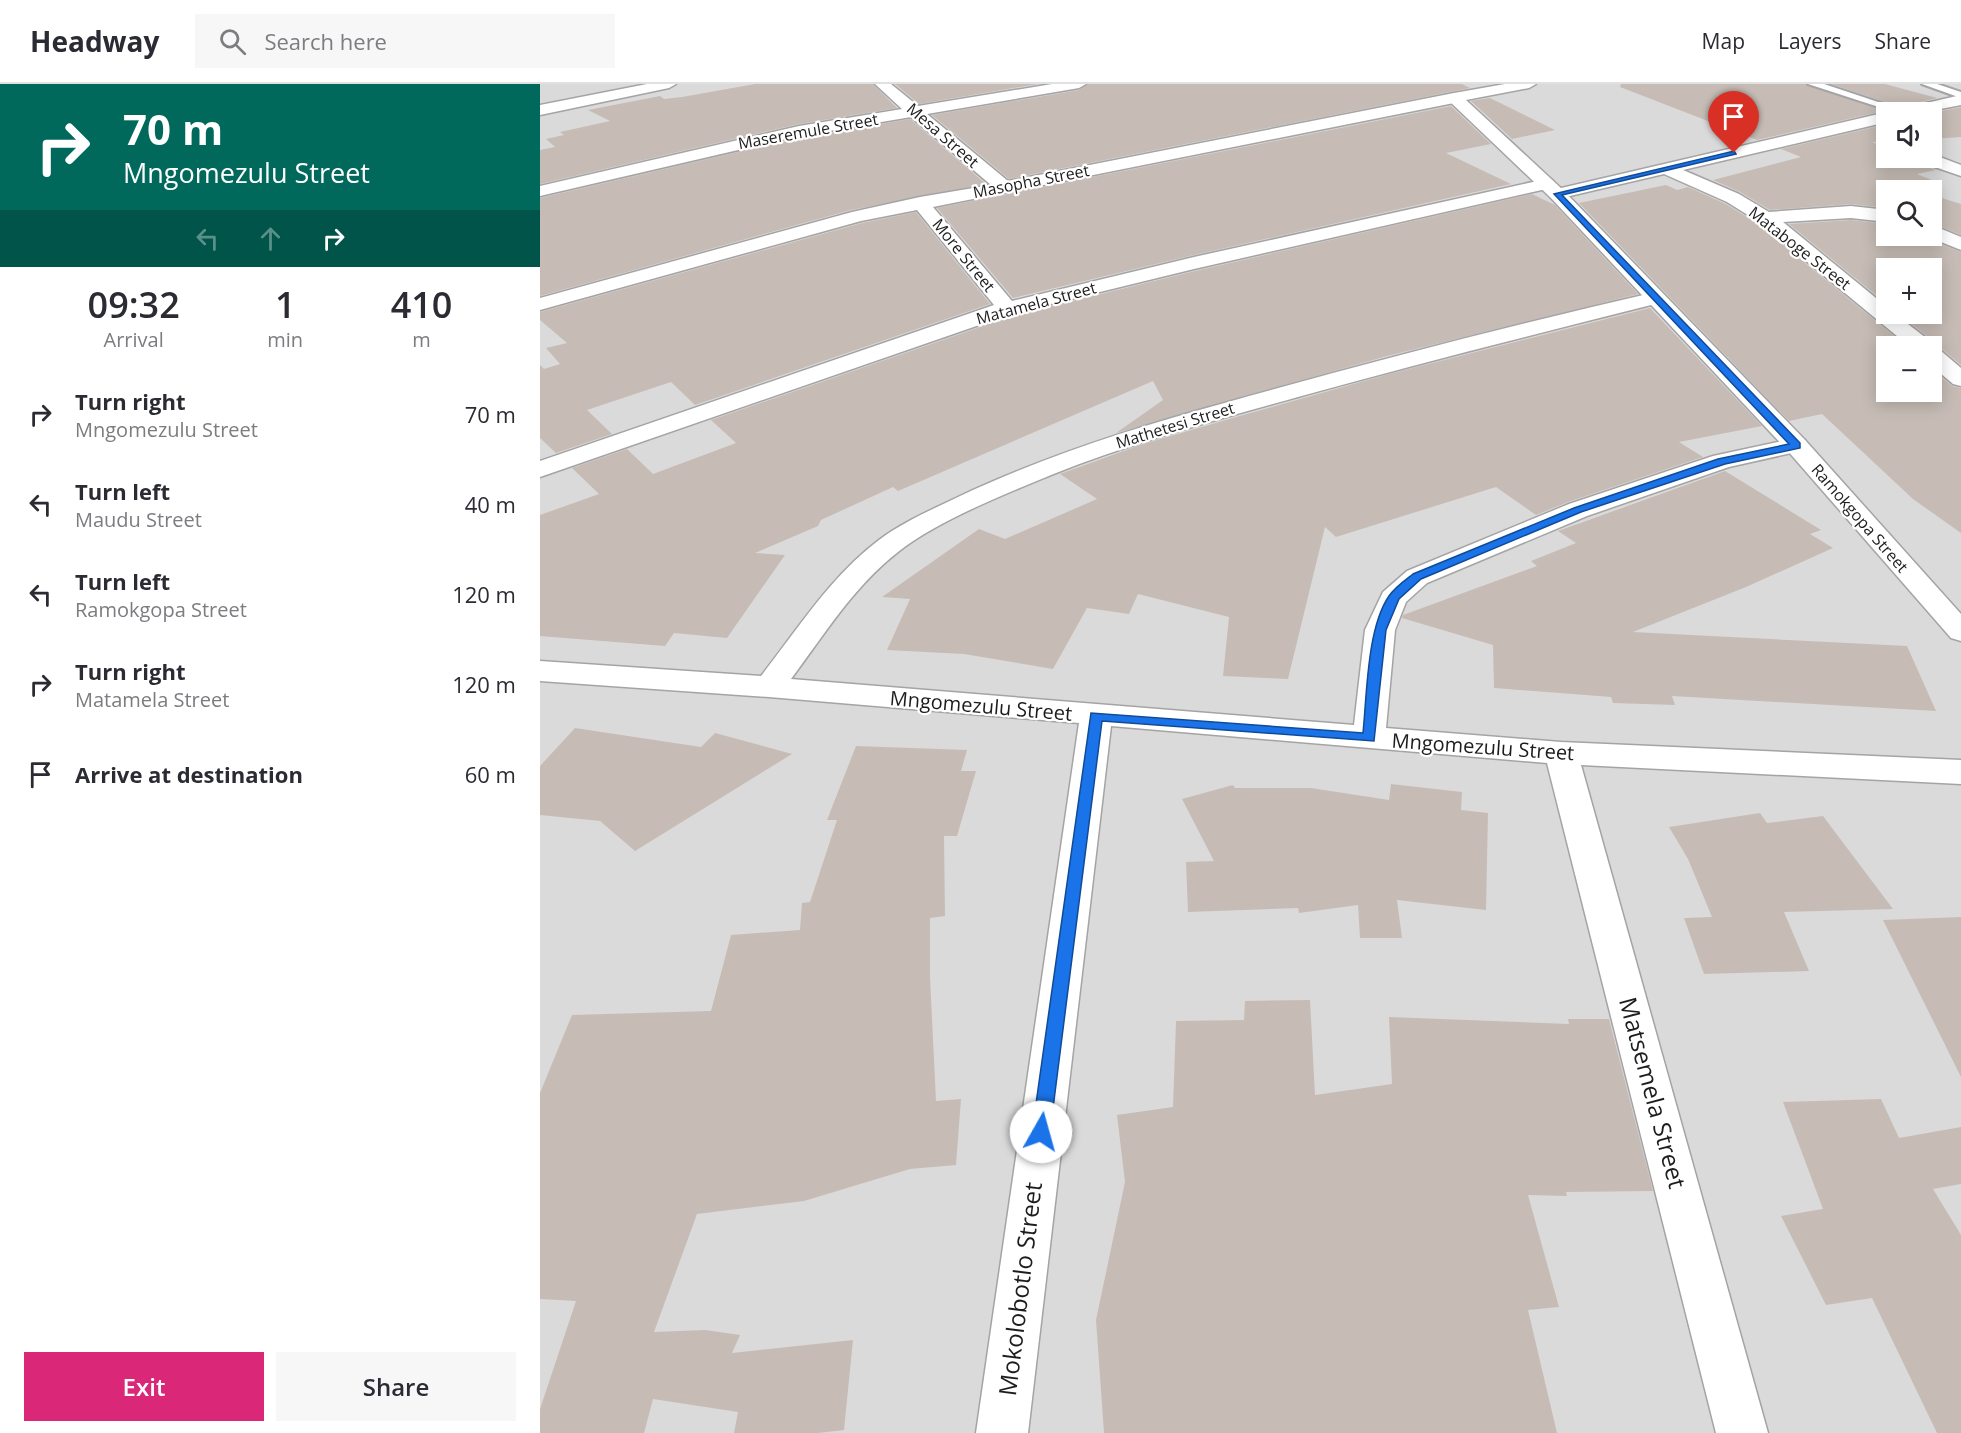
<!DOCTYPE html>
<html lang="en">
<head>
<meta charset="utf-8">
<style>
	:root { --surface:#fff; --page:#f7f7f7; --text:#2b2b33; --muted:#7c7c81; --line:#e1e1e2; --accent:#db2777 }
	body { margin:0; font-family:"Open Sans",sans-serif; background:var(--page); color:var(--text); height:100vh; display:flex; flex-direction:column; font-size:22px; white-space:nowrap }
	* { box-sizing:border-box; margin:0 }
	p { font-size:20px; color:var(--muted) }
	.icon { flex:none; width:33px; height:33px; fill:none; stroke:currentColor; stroke-width:2; stroke-linecap:round; stroke-linejoin:round }
	.map { position:relative; flex:1; overflow:hidden }
	.drawer { display:flex; flex-direction:column; background:var(--surface); width:540px }
	.drawer>* { flex:none }
	.top-card { background:#00695c; color:#fff; overflow:hidden }
	.controls { position:absolute; left:1336px; top:18px; display:grid; gap:12px }
	.controls a { display:grid; place-items:center; width:66px; height:66px; border-radius:0px; background:var(--surface); box-shadow:0 3px 15px #0003; font-size:30px }
	.pin { position:absolute; display:grid; place-items:center; width:51px; height:51px; color:#fff; margin:-62px -26px; border-radius:50% 50% 50% 0; rotate:-45deg; box-shadow:0 0 6px #0007 }
	.pin .icon { rotate:45deg }
	.me { position:absolute; width:66px; margin:-33px; rotate:7deg; stroke-linejoin:round; filter:drop-shadow(0 0 4px #0008) }
	.turn { display:flex; align-items:center; gap:21px; height:126px; padding:0 24px; font-size:27px }
	.turn .icon { width:78px; height:78px; stroke-width:2.5 }
	.turn b { display:block; font-size:42px; line-height:51px }
	.lanes { display:flex; align-items:center; height:57px; padding:0 24px; background:#0003; justify-content:center; gap:30px; direction:ltr }
	.lanes .off { opacity:.35 }
	.eta { display:flex; justify-content:space-evenly; align-items:center; height:102px; text-align:center }
	.eta b { font-size:36px; font-weight:600; line-height:42px }
	.cta { display:flex; gap:12px; margin-top:auto; padding:12px 24px }
	.cta a { flex:1; height:69px; border-radius:0px; background:var(--accent); color:#fff; font-size:24px; font-weight:600; line-height:69px; text-align:center }
	.cta a+a { background:var(--page); color:var(--text) }
	ul { padding:0; list-style:none }
	li { display:flex; align-items:center; gap:18px; height:90px; padding:0 24px }
	li div { flex:1 }
	li b { display:block; font-size:22px }
	li em { font-style:normal }
	header { display:flex; align-items:center; gap:36px; box-sizing:border-box; height:84px; padding:0 30px; background:var(--surface); border-bottom:2px solid var(--line) }
	header strong { font-size:28px }
	nav { display:flex; gap:33px; margin-inline-start:auto; font-size:21px }
	.search { width:420px; height:54px; background:var(--page); display:flex; align-items:center; gap:15px; box-sizing:border-box; padding:0 21px; border-radius:0px; color:var(--muted); font-size:22px }
	main { display:flex; flex:1; min-height:0 }
	.map>svg:first-child { display:block }
	.residential { fill:#dbdada; fill-rule:evenodd }
	.building { fill:#c6bcb5 }
	.lines { fill:none; stroke-linecap:round; stroke-linejoin:round }
	.service-casing { stroke:#a4a4a4; stroke-width:4 }
	.minor-casing { stroke:#a4a4a4; stroke-width:3 }
	.tertiary-casing { stroke:#a4a4a4; stroke-width:3 }
	.service { fill:#fff; fill-rule:evenodd }
	.minor { fill:#fff; fill-rule:evenodd }
	.tertiary { fill:#fff; fill-rule:evenodd }
	.route { fill:#1a73e8; stroke:#114b97; stroke-width:1.5 }
	.labels { text-anchor:middle; stroke-width:4.5; stroke-linejoin:round; paint-order:stroke }
	.far-street-label { font-size:16px; fill:#1d1d1d; stroke:#fff }
	.street-label { font-size:20px; fill:#1d1d1d; stroke:#fff }
	.near-street-label { font-size:24px; fill:#1d1d1d; stroke:#fff }
</style>
</head>
<body>
<header>
<strong>Headway</strong>
<div class="search"><svg class="icon" aria-label="search" viewBox="0 0 24 24"><circle cx="10" cy="10" r="6"/><path d="M15 15l6 6"/></svg>Search here</div>
<nav><a>Map</a><a>Layers</a><a>Share</a></nav>
</header>
<main>
<section class="drawer">
<div class="top-card">
<div class="turn"><svg class="icon" aria-label="right" viewBox="0 0 24 24"><path d="M7 20v-9h11M14 6l5 5-5 5"/></svg><div><b>70 m</b>Mngomezulu Street</div></div>
<div class="lanes"><svg class="icon off" aria-label="left" viewBox="0 0 24 24"><path d="M17 20v-9H6M10 6l-5 5 5 5"/></svg><svg class="icon off" aria-label="ahead" viewBox="0 0 24 24"><path d="M12 20V5M6 11l6-6 6 6"/></svg><svg class="icon" aria-label="right" viewBox="0 0 24 24"><path d="M7 20v-9h11M14 6l5 5-5 5"/></svg></div>
</div>
<div class="eta">
<div><b>09:32</b><p>Arrival</p></div>
<div><b>1</b><p>min</p></div>
<div><b>410</b><p>m</p></div>
</div>
<ul>
<li><svg class="icon" aria-label="right" viewBox="0 0 24 24"><path d="M7 20v-9h11M14 6l5 5-5 5"/></svg><div><b>Turn right</b><p>Mngomezulu Street</p></div><em>70 m</em></li>
<li><svg class="icon" aria-label="left" viewBox="0 0 24 24"><path d="M17 20v-9H6M10 6l-5 5 5 5"/></svg><div><b>Turn left</b><p>Maudu Street</p></div><em>40 m</em></li>
<li><svg class="icon" aria-label="left" viewBox="0 0 24 24"><path d="M17 20v-9H6M10 6l-5 5 5 5"/></svg><div><b>Turn left</b><p>Ramokgopa Street</p></div><em>120 m</em></li>
<li><svg class="icon" aria-label="right" viewBox="0 0 24 24"><path d="M7 20v-9h11M14 6l5 5-5 5"/></svg><div><b>Turn right</b><p>Matamela Street</p></div><em>120 m</em></li>
<li><svg class="icon" aria-label="arrive" viewBox="0 0 24 24"><path d="M6 21V4h12l-3 4 3 4H6"/></svg><div><b>Arrive at destination</b></div><em>60 m</em></li>
</ul>
<div class="cta"><a>Exit</a><a>Share</a></div>
</section>
<div class="map">
<svg width="1421" height="1349" viewBox="0 0 1421 1349">
	<rect width="100%" height="100%" fill="#eeeae2"/>
	<!-- residential -->
	<path class="residential" d="M0,0H1421V1349H0ZM1347,28H1392V74H1347ZM1347,106H1392V152H1347ZM1347,184H1392V230H1347ZM1347,262H1392V308H1347Z"/>
	<!-- building -->
	<g class="building">
		<polygon points="215,0 333,0 357,24 259,40 0,100 0,66 15,63 6,55 24,51 20,48 70,37 48,26 120,12 124,15 142,13"/>
		<polygon points="355,0 498,0 379,20"/>
		<polygon points="548,0 922,0 930,4 469,95 392,31 539,6"/>
		<polygon points="1081,0 1266,0 1343,27 1217,56 1080,3"/>
		<polygon points="1291,0 1345,0 1397,14 1360,23"/>
		<polygon points="950,14 1015,46 972,55 931,17"/>
		<polygon points="911,22 951,60 906,69 971,100 654,171 473,214 397,124"/>
		<polygon points="1421,23 1421,53 1392,55 1392,29"/>
		<polygon points="370,35 446,100 311,126 0,212 0,114 259,54"/>
		<polygon points="1347,40 1347,57 1332,58 1347,64 1347,74 1370,74 1379,80 1396,86 1377,90 1394,97 1367,102 1379,106 1347,106 1347,124 1311,120 1230,126 1200,108 1173,96 1261,73 1241,65"/>
		<polygon points="1126,101 1137,106 1148,103 1186,120 1218,140 1366,262 1347,262 1347,308 1392,308 1392,285 1412,302 1421,304 1421,449 1373,415 1282,330 1249,337 1039,119"/>
		<polygon points="992,110 1015,121 1098,210 847,272 576,349 623,316 613,297 358,407 353,403 281,436 278,442 215,469 245,471 187,554 134,549 125,562 0,552 0,431 59,410 32,384 87,365 113,390 196,359 171,336 475,231 655,187"/>
		<polygon points="1392,111 1421,120 1421,151 1392,139"/>
		<polygon points="376,128 450,220 155,321 131,298 47,326 72,350 16,369 0,354 0,281 4,285 20,280 6,264 27,259 0,236 0,228 322,139"/>
		<polygon points="1311,136 1347,140 1347,152 1384,152 1385,154 1421,168 1421,281 1401,264 1395,262 1391,255 1358,230 1392,230 1392,184 1347,184 1347,220 1249,140"/>
		<polygon points="1110,224 1222,342 1139,358 1163,373 1028,418 996,431 956,403 796,453 785,443 748,595 683,592 689,533 598,510 589,530 547,524 513,585 424,570 347,566 370,515 342,513 439,445 465,455 557,415 520,390 603,360 696,333 849,290"/>
		<polygon points="1185,387 1281,446 1270,450 1293,464 1206,503 1093,548 1367,562 1396,627 1132,612 1135,621 1073,619 1071,613 954,604 953,561 862,534 863,531 997,482 991,477 1036,459 1018,447"/>
		<polygon points="35,644 161,663 175,649 252,670 95,767 60,737 0,731 0,682"/>
		<polygon points="316,662 427,666 421,687 436,687 417,752 404,752 405,832 390,834 390,893 396,1017 421,1015 416,1081 370,1085 264,1117 157,1130 114,1248 165,1246 200,1251 192,1269 313,1256 304,1346 278,1349 194,1349 198,1328 113,1315 104,1349 0,1349 0,1325 36,1217 0,1215 0,1009 32,931 171,927 191,851 260,846 262,819 270,818 297,736 287,736"/>
		<polygon points="851,700 922,708 921,726 948,729 946,826 857,816 862,854 820,854 818,821 759,829 758,824 648,828 646,778 674,777 642,715 693,701 695,704 771,704 849,716"/>
		<polygon points="1220,729 1227,739 1283,732 1353,825 1244,828 1269,887 1164,890 1144,834 1172,833 1148,775 1129,743"/>
		<polygon points="1421,833 1421,993 1343,836"/>
		<polygon points="770,916 775,1011 852,1000 849,933 1029,940 1028,935 1069,935 1113,1107 1026,1108 1027,1112 988,1111 1019,1223 988,1226 1017,1349 564,1349 556,1236 585,1098 577,1031 633,1023 636,937 704,936 705,917"/>
		<polygon points="1341,1015 1359,1054 1421,1043 1421,1100 1393,1105 1421,1151 1421,1349 1397,1349 1332,1214 1286,1221 1241,1132 1283,1125 1243,1018"/>
	</g>
	<g class="lines">
		<defs>
			<g id="service">
				<polygon points="1268,0 1284,0 1368,28 1354,28"/>
				<polygon points="1382,0 1397,0 1421,8 1421,14"/>
			</g>
			<g id="minor">
				<polygon points="107,0 136,0 129,4 0,31 0,21"/>
				<polygon points="335,0 351,0 378,22 512,0 546,0 539,4 387,30 468,97 914,9 922,14 914,19 393,123 472,217 654,173 1006,95 1012,96 1015,100 1012,104 1006,105 654,185 474,229 0,393 0,377 454,221 377,126 321,137 0,226 0,214 312,128 380,113 451,101 371,33 259,52 0,112 0,102 259,42 362,25"/>
				<polygon points="1421,11 1421,21 1385,28 1358,28 1360,25"/>
				<polygon points="1347,28 1347,38 1143,86 1199,110 1229,128 1311,122 1347,126 1347,138 1311,134 1243,138 1347,223 1347,230 1355,230 1390,257 1393,262 1392,263 1369,262 1219,138 1187,118 1124,90 1017,115 1011,114 1008,110 1011,106 1017,105"/>
				<polygon points="1392,70 1421,81 1421,92 1380,78 1378,74 1392,74"/>
				<polygon points="1392,141 1421,153 1421,166 1386,152 1392,152"/>
				<path d="M1116,208L1123,210L1126,214L1123,218C1001,249 879,279 758,313C675,336 591,359 511,391C465,410 397,437 358,468C314,502 284,551 251,595L814,641L825,546L843,508L867,487L1029,420L1173,372L1256,354L1265,356L1268,361L1265,366L1189,383L1047,432L887,499L866,518L855,546L846,644L1021,658L1421,676V700L1041,681L1228,1349H1176L1007,679L571,642L488,1349H436L539,639L229,613L0,597V577L221,592C257,546 291,492 339,456C363,438 391,426 418,413C505,372 596,343 688,318C830,278 972,241 1116,208Z"/>
				<polygon points="1392,264 1400,266 1421,284 1421,302 1413,300 1392,282"/>
			</g>
			<polygon id="tertiary" points="965,0 996,0 989,4 926,16 1023,106 1265,356 1421,530 1421,557 1411,554 1247,366 1011,114 906,14 914,9"/>
		</defs>
		<!-- service casing -->
		<use href="#service" class="service-casing"/>
		<!-- minor casing -->
		<use href="#minor" class="minor-casing"/>
		<!-- tertiary casing -->
		<use href="#tertiary" class="tertiary-casing"/>
		<!-- service -->
		<use href="#service" class="service"/>
		<!-- minor -->
		<use href="#minor" class="minor"/>
		<!-- tertiary -->
		<use href="#tertiary" class="tertiary"/>
	</g>
	<!-- route -->
	<path class="route" d="M1194,67L1196,70L1022,111L1260,359V364L1185,380L1041,428L881,495L859,515L846,546L834,657L562,637L510,1048L508,1054L501,1056L495,1054L492,1048L551,629L823,649C827,610 827,544 849,512C855,503 864,497 873,490L1034,424L1178,375L1249,360L1014,110Z"/>
	<g class="labels">
		<!-- far-street labels -->
		<g class="far-street-label">
			<text transform="translate(268 47) rotate(-10)" y="6">Maseremule Street</text>
			<text transform="translate(403 51) rotate(41)" y="6">Mesa Street</text>
			<text transform="translate(491 97) rotate(-11)" y="6">Masopha Street</text>
			<text transform="translate(1260 164) rotate(38)" y="6">Mataboge Street</text>
			<text transform="translate(424 171) rotate(51)" y="6">More Street</text>
			<text transform="translate(496 219) rotate(-15)" y="6">Matamela Street</text>
			<text transform="translate(635 341) rotate(-17)" y="6">Mathetesi Street</text>
			<text transform="translate(1320 434) rotate(49)" y="6">Ramokgopa Street</text>
		</g>
		<!-- street labels -->
		<g class="street-label">
			<text transform="translate(441 622) rotate(5)" y="7">Mngomezulu Street</text>
			<text transform="translate(943 663) rotate(4)" y="7">Mngomezulu Street</text>
		</g>
		<!-- near-street labels -->
		<g class="near-street-label">
			<text transform="translate(1112 1009) rotate(75)" y="8">Matsemela Street</text>
			<text transform="translate(481 1205) rotate(-83)" y="8">Mokolobotlo Street</text>
		</g>
	</g>
</svg>
<div class="controls">
<a><svg class="icon" aria-label="sound" viewBox="0 0 24 24"><path d="M4 9h4l5-4v14l-5-4H4zM17 9q2 3 0 6"/></svg></a>
<a><svg class="icon" aria-label="search" viewBox="0 0 24 24"><circle cx="10" cy="10" r="6"/><path d="M15 15l6 6"/></svg></a>
<a>+</a>
<a>−</a>
</div>
<div class="pin" style="left:1194px;top:69px;background:#d93025"><svg class="icon" aria-label="arrive" viewBox="0 0 24 24"><path d="M6 21V4h12l-3 4 3 4H6"/></svg></div>
<svg class="me" style="left:501px;top:1048px" viewBox="-20 -20 40 40"><circle r="19" fill="#fff"/><path d="M0-13L10 11 0 6-10 11z" fill="#1a73e8"/></svg>
</div>
</main>
</body>
</html>
